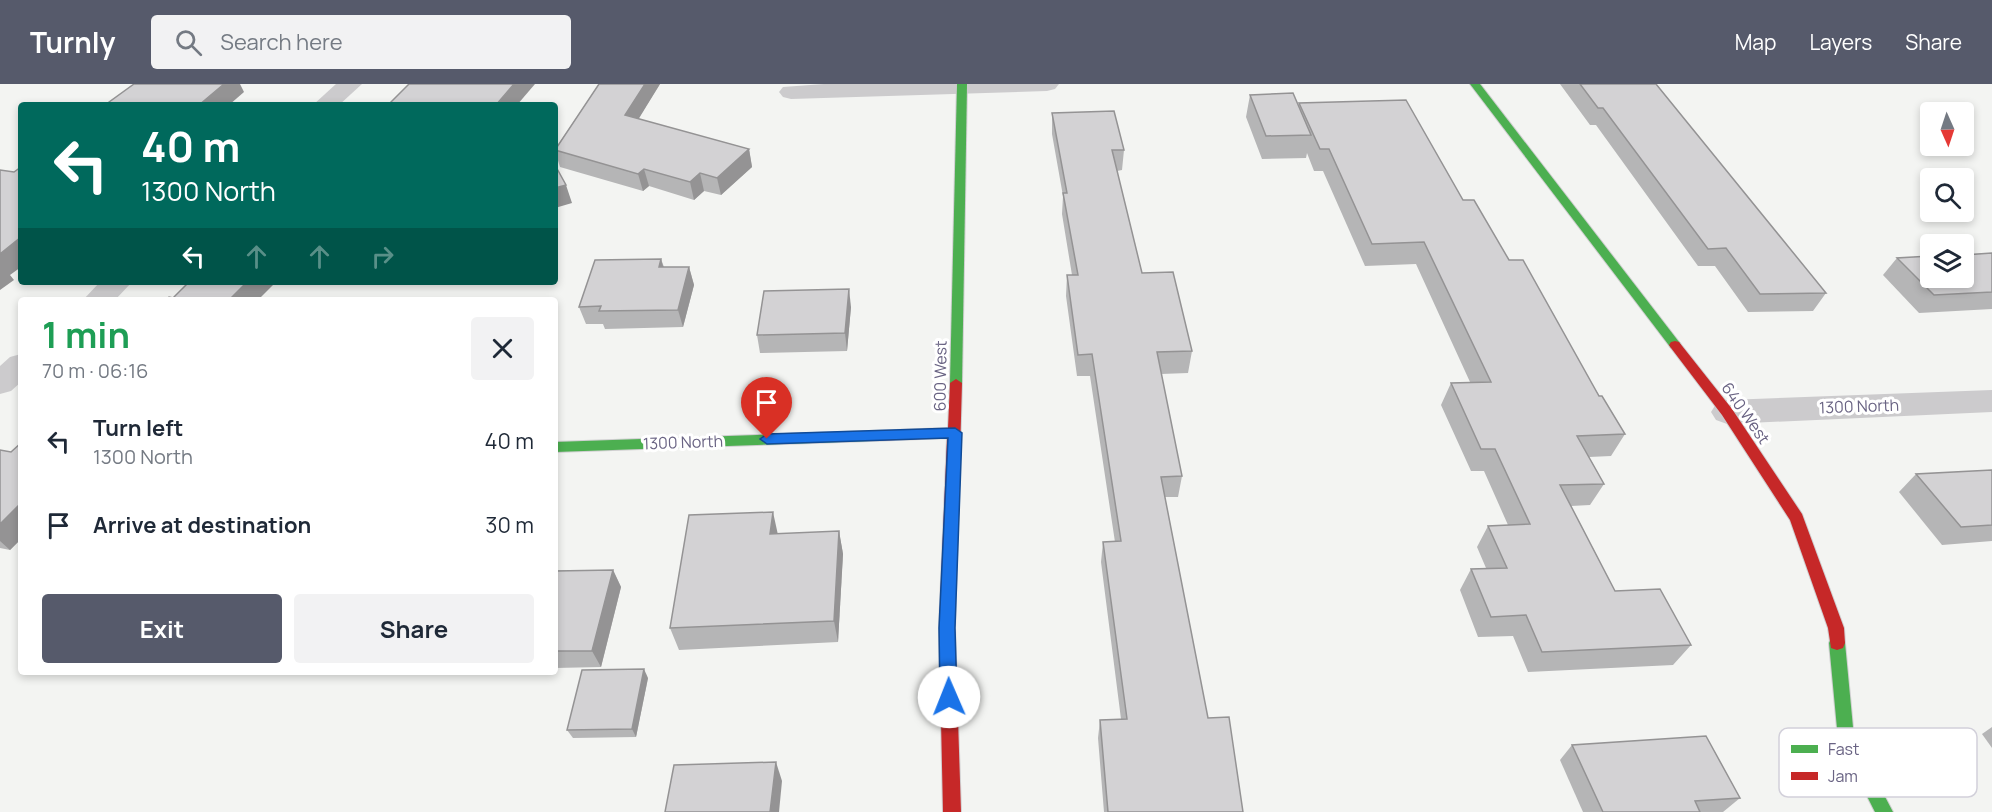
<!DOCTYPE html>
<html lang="en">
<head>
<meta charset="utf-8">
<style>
	:root { --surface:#fff; --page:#f2f2f3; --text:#1f2937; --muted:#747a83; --accent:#565a6b }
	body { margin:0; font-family:Manrope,sans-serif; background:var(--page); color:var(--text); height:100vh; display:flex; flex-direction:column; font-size:22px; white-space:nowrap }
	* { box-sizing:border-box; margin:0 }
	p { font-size:20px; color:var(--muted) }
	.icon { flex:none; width:33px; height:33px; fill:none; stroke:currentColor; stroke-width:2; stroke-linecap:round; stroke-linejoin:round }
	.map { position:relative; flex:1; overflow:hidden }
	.side { position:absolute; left:18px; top:213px; width:540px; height:378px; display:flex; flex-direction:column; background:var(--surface); border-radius:6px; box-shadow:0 3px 9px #0003 }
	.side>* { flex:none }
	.hud { position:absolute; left:18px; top:18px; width:540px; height:183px; border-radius:6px; box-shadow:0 3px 9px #0003; background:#00695c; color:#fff; overflow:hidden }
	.needle { width:39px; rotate:177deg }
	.buttons { position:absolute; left:1920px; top:18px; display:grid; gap:12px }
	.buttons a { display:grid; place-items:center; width:54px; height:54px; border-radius:6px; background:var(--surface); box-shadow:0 3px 9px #0003; font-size:30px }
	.pin { position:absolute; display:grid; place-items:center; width:51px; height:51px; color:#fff; margin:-62px -26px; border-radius:50% 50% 50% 0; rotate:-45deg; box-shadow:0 0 6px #0007 }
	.pin .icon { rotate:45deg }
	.me { position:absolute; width:66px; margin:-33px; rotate:359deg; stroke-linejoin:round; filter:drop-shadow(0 0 4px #0008) }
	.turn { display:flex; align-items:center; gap:21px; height:126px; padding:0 24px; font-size:27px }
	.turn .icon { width:78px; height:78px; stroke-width:2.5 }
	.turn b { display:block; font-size:42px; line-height:51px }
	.lanes { display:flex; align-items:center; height:57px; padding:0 24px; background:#0003; justify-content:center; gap:30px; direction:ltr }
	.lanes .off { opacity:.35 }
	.round { display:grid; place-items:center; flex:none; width:63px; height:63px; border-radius:6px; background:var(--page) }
	.head { display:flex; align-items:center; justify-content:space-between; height:102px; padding:0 24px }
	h1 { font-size:36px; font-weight:700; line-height:45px; color:#1e9e55 }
	.cta { display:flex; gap:12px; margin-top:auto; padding:12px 24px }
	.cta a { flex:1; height:69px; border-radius:6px; background:var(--accent); color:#fff; font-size:24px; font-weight:700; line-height:69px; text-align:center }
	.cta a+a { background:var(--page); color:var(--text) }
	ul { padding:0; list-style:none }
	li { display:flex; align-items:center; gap:18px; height:84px; padding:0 24px }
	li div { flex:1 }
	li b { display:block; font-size:22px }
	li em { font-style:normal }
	header { display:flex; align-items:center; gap:36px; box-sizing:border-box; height:84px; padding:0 30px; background:var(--accent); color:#fff }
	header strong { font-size:28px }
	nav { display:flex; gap:33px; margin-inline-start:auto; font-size:21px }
	.search { width:420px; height:54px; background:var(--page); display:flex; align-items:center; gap:15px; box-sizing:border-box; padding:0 21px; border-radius:6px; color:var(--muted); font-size:22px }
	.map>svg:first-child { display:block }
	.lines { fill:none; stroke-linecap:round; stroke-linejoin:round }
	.fast-casing { stroke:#d0cfd1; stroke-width:2 }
	.jam-casing { stroke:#d0cfd1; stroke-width:2 }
	.street { fill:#cccbcd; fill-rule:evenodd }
	.fast { fill:#4caf50; fill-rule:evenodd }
	.jam { fill:#c62828; fill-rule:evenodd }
	.wall { fill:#b5b5b6 }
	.shaded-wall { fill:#949394 }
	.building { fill:#d3d2d4; stroke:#949394; stroke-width:1.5 }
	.route { fill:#1a73e8; stroke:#114b97; stroke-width:1.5 }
	.labels { text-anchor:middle; stroke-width:6; stroke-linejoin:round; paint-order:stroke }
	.street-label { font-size:16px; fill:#696383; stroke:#fff }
	.key { fill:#fff; stroke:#d2d0da; stroke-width:1.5 }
	.key-label { font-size:16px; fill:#696383 }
</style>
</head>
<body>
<header>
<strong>Turnly</strong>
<div class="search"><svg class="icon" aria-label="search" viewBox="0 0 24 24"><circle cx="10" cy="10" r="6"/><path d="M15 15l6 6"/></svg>Search here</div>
<nav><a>Map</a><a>Layers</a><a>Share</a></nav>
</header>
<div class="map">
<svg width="1992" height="728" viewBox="0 0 1992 728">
	<rect width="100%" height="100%" fill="#f3f4f2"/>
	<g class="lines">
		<defs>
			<g id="fast">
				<polygon points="957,0 967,0 962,299 956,303 950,299"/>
				<polygon points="1470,0 1480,0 1679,258 1681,261 1679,264 1671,264"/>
				<polygon points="870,347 877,352 870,357 555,368 555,358"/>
				<polygon points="1837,552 1843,554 1845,559 1854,654 1893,728 1875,728 1838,655 1829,559 1831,554"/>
			</g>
			<g id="jam">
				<polygon points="1675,257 1679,258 1732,325 1802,430 1844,544 1845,559 1843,564 1837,566 1831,564 1828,544 1790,436 1722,331 1671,264 1669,261 1671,258"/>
				<polygon points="956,295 962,299 955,544 961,728 943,728 939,544 947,354 870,357 863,352 870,347 948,344 950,299"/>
			</g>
		</defs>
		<!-- fast casing -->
		<use href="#fast" class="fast-casing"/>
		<!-- jam casing -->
		<use href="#jam" class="jam-casing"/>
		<!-- street -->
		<g class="street">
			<polygon points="336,0 362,0 339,21 313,21"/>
			<polygon points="824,0 1059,0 1055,5 1047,7 791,15 783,13 779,8 783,3"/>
			<polygon points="100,198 132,198 115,216 83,216"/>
			<polygon points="21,270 21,298 11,307 0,310 0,282 10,273"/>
			<polygon points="1992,306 1992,328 1727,340 1716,336 1711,328 1716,320 1727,316"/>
		</g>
		<!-- fast -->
		<use href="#fast" class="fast"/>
		<!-- jam -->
		<use href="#jam" class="jam"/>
	</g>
	<!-- wall -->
	<g class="wall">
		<polygon points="599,0 660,0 638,35 749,65 752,83 721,111 704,107 694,116 649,102 643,107 560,83 555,67 555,65"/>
		<polygon points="1560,0 1656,0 1826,209 1813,227 1748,228 1715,182 1698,182 1596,41 1590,41"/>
		<polygon points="1250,11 1298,22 1299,19 1463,116 1509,176 1625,350 1611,372 1589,373 1604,400 1590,421 1571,422 1615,507 1691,561 1673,581 1528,588 1513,552 1478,553 1460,506 1471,485 1486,484 1477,463 1488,442 1508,441 1484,387 1471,387 1441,321 1451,299 1470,298 1416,180 1365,182 1323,87 1314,87 1307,69 1306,74 1262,75 1246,33"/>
		<polygon points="1052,29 1124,66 1122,86 1117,87 1142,189 1192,267 1188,289 1161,290 1182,392 1178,413 1165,413 1208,634 1243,728 1104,728 1098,654 1100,636 1121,635 1101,478 1103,458 1115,458 1090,292 1077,292 1066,212 1067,191 1072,191 1062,130 1063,112 1052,50"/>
		<polygon points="1992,169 1992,225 1919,229 1883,191 1897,174"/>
		<polygon points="661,175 664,183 689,183 694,201 683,243 605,245 603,240 586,240 579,223"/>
		<polygon points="851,223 847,267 760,269 757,251"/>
		<polygon points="21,359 21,455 10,466 0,464 0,366 11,368"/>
		<polygon points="1992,386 1992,457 1942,461 1899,408 1916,390"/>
		<polygon points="839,447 843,470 838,558 679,566 670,544 778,450"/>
		<polygon points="613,486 621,503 601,583 555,584 555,487"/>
		<polygon points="648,594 636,653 573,654 567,646"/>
		<polygon points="1992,643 1992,664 1982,650"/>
		<polygon points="1572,661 1740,714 1723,728 1583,728 1560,676"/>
	</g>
	<!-- shaded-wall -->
	<g class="shaded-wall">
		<polygon points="224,0 240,0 244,8 229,21 199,21"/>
		<polygon points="514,0 535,0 517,21 496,21"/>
		<polygon points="645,0 660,0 630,49 625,31"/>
		<polygon points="749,65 752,83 721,111 717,94"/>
		<polygon points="644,85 649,102 643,107 638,90"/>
		<polygon points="700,89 704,107 694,116 690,98"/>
		<polygon points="566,101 572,119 555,124 555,104"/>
		<polygon points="21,153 21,183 10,191 14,196 0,206 0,170"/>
		<polygon points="661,175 666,193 659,183"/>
		<polygon points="689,183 694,201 683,243 678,226"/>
		<polygon points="247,198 276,198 258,216 229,216"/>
		<polygon points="849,205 851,223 847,267 845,249"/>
		<polygon points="21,419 21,455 10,466 0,457 0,440"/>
		<polygon points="773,428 778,451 770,450"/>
		<polygon points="839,447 843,470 838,558 834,537"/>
		<polygon points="613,486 621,503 601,583 592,567"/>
		<polygon points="644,585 648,594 636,653 632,645"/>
		<polygon points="776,678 782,697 779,728 770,728"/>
	</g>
	<!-- building -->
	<g class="building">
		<polygon points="134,0 224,0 199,21 105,21"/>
		<polygon points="409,0 514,0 496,21 388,21"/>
		<polygon points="599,0 645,0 625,31 749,65 717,94 700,89 690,98 644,85 638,90 555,66"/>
		<polygon points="1580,0 1656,0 1826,209 1760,210 1726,164 1708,165 1603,24 1598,24"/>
		<polygon points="1293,9 1311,51 1266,52 1250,11"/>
		<polygon points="1406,16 1463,116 1474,116 1509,176 1523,176 1599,312 1602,312 1625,350 1577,352 1604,400 1560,401 1615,507 1660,505 1691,561 1542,568 1526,531 1491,533 1471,485 1507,484 1488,442 1530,440 1495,365 1481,365 1451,299 1491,298 1424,158 1372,160 1329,65 1320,65 1299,19"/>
		<polygon points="1114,27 1124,66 1112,66 1142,189 1173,188 1192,267 1157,268 1182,392 1161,393 1208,634 1229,633 1243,728 1108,728 1100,636 1127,635 1103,458 1121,457 1092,270 1078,271 1067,191 1078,191 1063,109 1067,109 1052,29"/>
		<polygon points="555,81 566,101 555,104"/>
		<polygon points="21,83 21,153 0,170 0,86 14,88"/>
		<polygon points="1992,169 1992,208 1934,211 1897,174 1930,172 1930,194 1964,194 1964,171"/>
		<polygon points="661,175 659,183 689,183 678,226 599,227 601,222 579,223 595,176"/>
		<polygon points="189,198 247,198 229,216 166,216 169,213 173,214"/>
		<polygon points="849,205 845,249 757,251 764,207"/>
		<polygon points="21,359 21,419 0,440 0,366 11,368"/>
		<polygon points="1992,386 1992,441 1961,443 1916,390"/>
		<polygon points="773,428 770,450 839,447 834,537 670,544 689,431"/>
		<polygon points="613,486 592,567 555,567 555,487"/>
		<polygon points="644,585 632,645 567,646 582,586"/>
		<polygon points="1706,652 1740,714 1695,717 1700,728 1603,728 1572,661"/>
		<polygon points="776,678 770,728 665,728 674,681"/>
	</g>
	<!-- route -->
	<polygon class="route" points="955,344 962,349 955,544 957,613 954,618 949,621 943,618 940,613 939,544 948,354 767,360 760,355 767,350"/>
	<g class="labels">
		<!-- street labels -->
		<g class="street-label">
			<text transform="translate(940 292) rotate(-89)" y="6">600 West</text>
			<text transform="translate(1859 322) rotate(-2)" y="6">1300 North</text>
			<text transform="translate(1746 329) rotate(55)" y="6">640 West</text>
			<text transform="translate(683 358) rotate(-2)" y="6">1300 North</text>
		</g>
	</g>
	<!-- legend -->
	<rect x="1779" y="644" width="198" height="69" rx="9" class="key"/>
	<rect x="1791" y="661" width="27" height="8" fill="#4caf50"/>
	<rect x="1791" y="688" width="27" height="8" fill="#c62828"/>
	<g class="key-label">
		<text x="1828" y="671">Fast</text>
		<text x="1828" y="698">Jam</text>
	</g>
</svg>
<div class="buttons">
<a><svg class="needle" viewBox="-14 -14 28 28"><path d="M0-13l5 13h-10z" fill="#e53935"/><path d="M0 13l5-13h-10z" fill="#747a83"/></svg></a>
<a><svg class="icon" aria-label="search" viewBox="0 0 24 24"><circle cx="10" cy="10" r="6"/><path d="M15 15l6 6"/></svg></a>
<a><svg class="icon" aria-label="layers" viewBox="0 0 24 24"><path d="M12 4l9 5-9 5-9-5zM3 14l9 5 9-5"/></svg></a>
</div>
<div class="pin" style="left:767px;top:355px;background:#d93025"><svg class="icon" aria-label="arrive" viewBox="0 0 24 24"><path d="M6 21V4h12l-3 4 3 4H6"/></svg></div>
<svg class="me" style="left:949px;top:613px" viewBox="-20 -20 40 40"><circle r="19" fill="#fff"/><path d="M0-13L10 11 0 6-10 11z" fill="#1a73e8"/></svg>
<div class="hud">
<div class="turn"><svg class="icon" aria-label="left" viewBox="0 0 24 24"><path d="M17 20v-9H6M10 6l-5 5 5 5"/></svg><div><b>40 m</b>1300 North</div></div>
<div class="lanes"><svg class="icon" aria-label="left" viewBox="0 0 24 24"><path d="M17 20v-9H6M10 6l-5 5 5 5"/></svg><svg class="icon off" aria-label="ahead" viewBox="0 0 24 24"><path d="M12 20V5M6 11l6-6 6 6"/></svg><svg class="icon off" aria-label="ahead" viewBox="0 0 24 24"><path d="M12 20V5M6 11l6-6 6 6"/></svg><svg class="icon off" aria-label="right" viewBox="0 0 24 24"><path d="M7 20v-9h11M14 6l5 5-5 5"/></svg></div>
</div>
<section class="side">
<div class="head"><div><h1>1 min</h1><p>70 m · 06:16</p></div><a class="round"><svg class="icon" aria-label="close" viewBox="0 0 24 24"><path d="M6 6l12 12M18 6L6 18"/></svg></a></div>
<ul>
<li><svg class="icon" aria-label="left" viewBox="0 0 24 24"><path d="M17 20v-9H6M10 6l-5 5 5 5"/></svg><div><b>Turn left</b><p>1300 North</p></div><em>40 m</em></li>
<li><svg class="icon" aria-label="arrive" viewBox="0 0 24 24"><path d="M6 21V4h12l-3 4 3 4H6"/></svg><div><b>Arrive at destination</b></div><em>30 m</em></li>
</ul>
<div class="cta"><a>Exit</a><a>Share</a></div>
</section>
</div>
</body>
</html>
